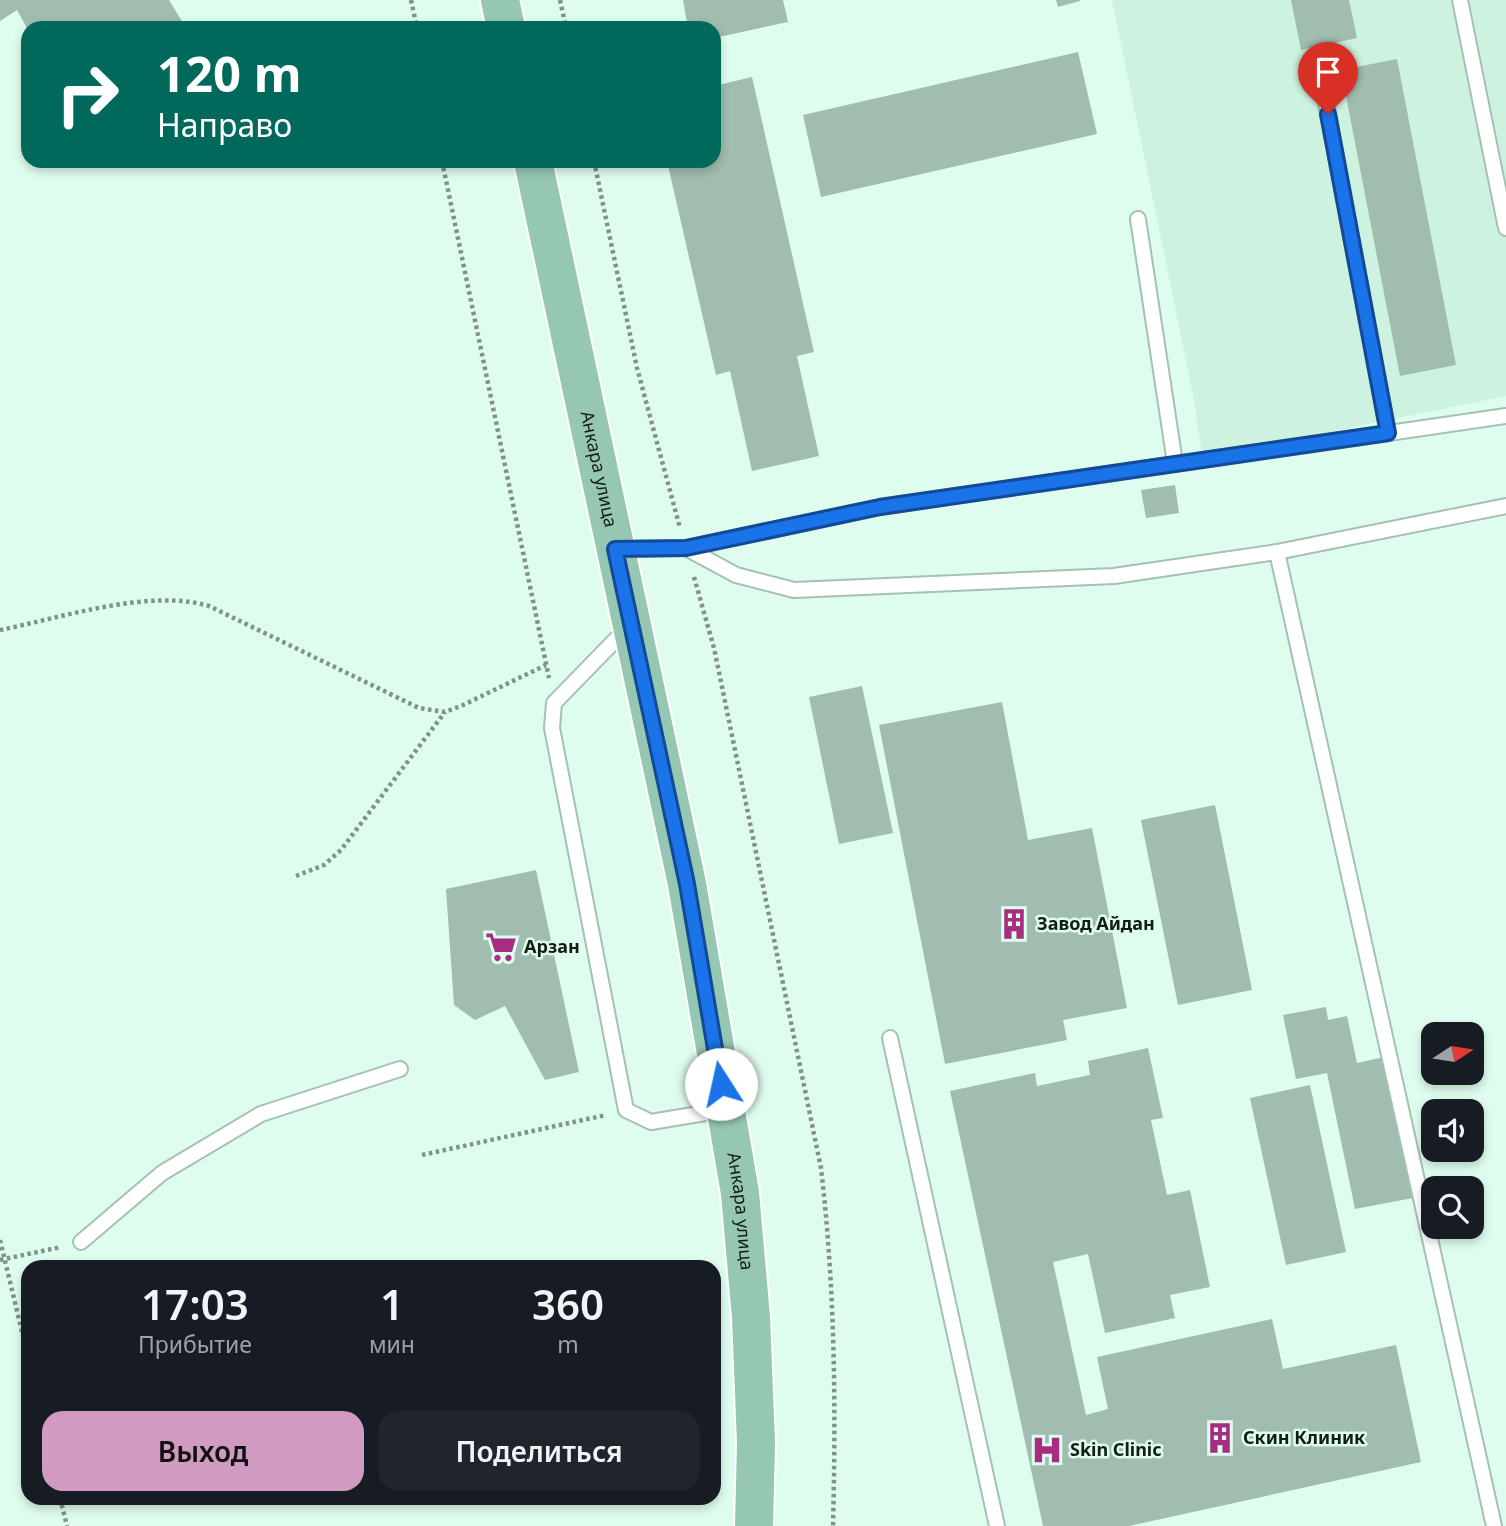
<!DOCTYPE html>
<html lang="ru">
<head>
<meta charset="utf-8">
<style>
	:root { --surface:#171b24; --page:#20242c; --text:#f1f3f6; --muted:#9ea1a6; --accent:#d09ac1 }
	body { margin:0; font-family:"Noto Sans",sans-serif; background:var(--page); color:var(--text); height:100vh; display:flex; flex-direction:column; font-size:26px; white-space:nowrap }
	* { box-sizing:border-box; margin:0 }
	p { font-size:23px; color:var(--muted) }
	.icon { flex:none; width:38px; height:38px; fill:none; stroke:currentColor; stroke-width:2; stroke-linecap:round; stroke-linejoin:round }
	.map { position:relative; flex:1; overflow:hidden }
	.drawer { position:absolute; left:21px; top:1260px; width:700px; height:245px; display:flex; flex-direction:column; background:var(--surface); border-radius:21px; box-shadow:0 4px 10px #0003 }
	.drawer>* { flex:none }
	.hud { position:absolute; left:21px; top:21px; width:700px; height:147px; border-radius:21px; box-shadow:0 4px 10px #0003; background:#00695c; color:#fff; overflow:hidden }
	.needle { width:46px; rotate:78deg }
	.controls { position:absolute; left:1421px; top:1022px; display:grid; gap:14px }
	.controls a { display:grid; place-items:center; width:63px; height:63px; border-radius:14px; background:var(--surface); box-shadow:0 4px 10px #0003; font-size:35px }
	.pin { position:absolute; display:grid; place-items:center; width:60px; height:60px; color:#fff; margin:-72px -30px; border-radius:50% 50% 50% 0; rotate:-45deg; box-shadow:0 0 7px #0007 }
	.pin .icon { rotate:45deg }
	.me { position:absolute; width:77px; margin:-38px; rotate:350deg; stroke-linejoin:round; filter:drop-shadow(0 0 5px #0008) }
	.turn { display:flex; align-items:center; gap:24px; height:147px; padding:0 21px; font-size:32px }
	.turn .icon { width:91px; height:91px; stroke-width:2.5 }
	.turn b { display:block; font-size:49px; line-height:60px }
	.eta { display:flex; justify-content:space-evenly; align-items:center; height:119px; text-align:center }
	.eta b { font-size:42px; font-weight:600; line-height:49px }
	.cta { display:flex; gap:14px; margin-top:auto; padding:14px 21px }
	.cta a { flex:1; height:80px; border-radius:21px; background:var(--accent); color:#111; font-size:28px; font-weight:600; line-height:80px; text-align:center }
	.cta a+a { background:var(--page); color:var(--text) }
	.map>svg:first-child { display:block }
	.built { fill:#cdf3e0 }
	.building { fill:#a0bdaf }
	.lines { fill:none; stroke-linecap:round; stroke-linejoin:round }
	.service-casing { stroke:#a5c1b3; stroke-width:18 }
	.primary-casing { stroke:#fff; stroke-width:42 }
	.path { stroke:#7f9389; stroke-width:4.5; stroke-dasharray:3.5 3.5; stroke-linecap:butt }
	.service { stroke:#fff; stroke-width:14 }
	.primary { stroke:#95c7b2; stroke-width:38 }
	.route-casing { stroke:#114b97; stroke-width:18 }
	.route { stroke:#1a73e8; stroke-width:12 }
	.labels { text-anchor:middle; stroke-width:5; stroke-linejoin:round; paint-order:stroke }
	.street-label { font-size:18px; fill:#131d18; stroke:#dffdee }
	.poi-label { font-size:18px; font-weight:bold; fill:#131d18; stroke:#dffdee; text-anchor:start }
</style>
</head>
<body>
<div class="map">
<svg width="1506" height="1526" viewBox="0 0 1506 1526">
	<rect width="100%" height="100%" fill="#dffdee"/>
	<!-- built -->
	<polygon class="built" points="1112,0 1506,0 1506,396 1203,458 1192,390"/>
	<!-- building -->
	<g class="building">
		<polygon points="0,0 169,0 185,26 27,28 17,10 0,21"/>
		<polygon points="683,0 783,0 788,22 714,38 714,28 688,28"/>
		<polygon points="1056,0 1080,0 1080,1 1058,7"/>
		<polygon points="1291,0 1349,0 1357,38 1301,50"/>
		<polygon points="1078,52 1097,134 821,197 803,115"/>
		<polygon points="1397,59 1456,365 1400,376 1341,70"/>
		<polygon points="752,77 814,352 797,356 819,456 752,471 730,371 716,375 667,161 714,161 714,86"/>
		<polygon points="1175,485 1179,513 1146,518 1141,490"/>
		<polygon points="862,686 893,833 839,844 809,697"/>
		<polygon points="1002,702 1028,840 1092,828 1127,1008 1063,1020 1067,1040 945,1064 879,725"/>
		<polygon points="1215,805 1252,990 1178,1005 1141,820"/>
		<polygon points="536,870 579,1072 545,1080 505,1006 475,1020 454,1005 446,889"/>
		<polygon points="1326,1007 1328,1020 1347,1016 1357,1063 1384,1057 1413,1198 1355,1209 1327,1073 1296,1079 1283,1015"/>
		<polygon points="1148,1048 1163,1118 1151,1120 1167,1195 1190,1190 1210,1287 1170,1295 1175,1318 1105,1333 1088,1254 1053,1262 1086,1415 1108,1409 1097,1357 1272,1319 1283,1369 1396,1345 1421,1462 1129,1526 1043,1526 950,1091 1035,1073 1037,1086 1090,1075 1088,1061"/>
		<polygon points="1310,1085 1346,1252 1286,1265 1250,1098"/>
	</g>
	<g class="lines">
		<defs>
			<g id="service">
				<polyline points="1460,0 1506,228"/>
				<polyline points="1323,87 1388,433"/>
				<polyline points="1138,219 1175,463"/>
				<polyline points="686,548 736,575 794,590 1114,576 1277,552 1506,506"/>
				<polyline points="617,549 686,548 880,507 1506,416"/>
				<polyline points="1277,552 1494,1526"/>
				<polyline points="627,628 554,703 552,728 626,1110 651,1122 723,1110"/>
				<polyline points="890,1038 997,1526"/>
				<polyline points="81,1242 162,1173 261,1114 400,1069"/>
			</g>
			<g id="primary">
				<polyline points="500,0 506,28"/>
				<path id="s1" d="M533,161L687,884L740,1193L751,1317L756,1443L754,1526"/>
			</g>
		</defs>
		<!-- service casing -->
		<use href="#service" class="service-casing"/>
		<!-- primary casing -->
		<use href="#primary" class="primary-casing"/>
		<!-- path -->
		<g class="path">
			<polyline points="411,0 417,28"/>
			<polyline points="560,0 566,28"/>
			<polyline points="442,161 549,678"/>
			<polyline points="594,161 637,368 680,528"/>
			<path d="M694,577L714,648L821,1168C835,1287 836,1407 833,1526"/>
			<path d="M0,630C61,618 149,588 209,606L419,708L445,712L461,706L546,665"/>
			<polyline points="296,876 324,865 341,850 445,712"/>
			<polyline points="422,1155 606,1115"/>
			<polyline points="0,1240 28,1357"/>
			<polyline points="0,1260 61,1247"/>
			<polyline points="60,1498 67,1526"/>
		</g>
		<!-- service -->
		<use href="#service" class="service"/>
		<!-- primary -->
		<use href="#primary" class="primary"/>
	</g>
	<g class="lines">
		<defs>
			<polyline id="route" points="721,1084 687,884 615,549 686,548 880,507 1388,433 1328,114"/>
		</defs>
		<!-- route casing -->
		<use href="#route" class="route-casing"/>
		<!-- route -->
		<use href="#route" class="route"/>
	</g>
	<!-- icons -->
	<defs>
		<symbol id="building-bare" viewBox="-9 -9 18 18"><path d="M-4-6H4V6H1V3H-1V6H-4ZM-2.5-4.3h1.7v1.8h-1.7ZM.8-4.3h1.7v1.8H.8ZM-2.5-1h1.7V.8h-1.7ZM.8-1h1.7V.8H.8Z" fill="#a82d80" stroke="#dffdee" stroke-width="2.5" paint-order="stroke"/></symbol>
		<symbol id="supermarket-bare" viewBox="-9 -9 18 18"><path d="M-6-5.5h2.5l.6 2H6L4.5 2H-2.5L-4.4-4H-6ZM-1.5 3.2a1.3 1.3 0 1 0 .1 0ZM3 3.2a1.3 1.3 0 1 0 .1 0Z" fill="#a82d80" stroke="#dffdee" stroke-width="2.5" paint-order="stroke"/></symbol>
		<symbol id="hospital-bare" viewBox="-9 -9 18 18"><path d="M-5-5h3v3.5h4V-5h3V5h-3V1.5h-4V5h-3Z" fill="#a82d80" stroke="#dffdee" stroke-width="2.5" paint-order="stroke"/></symbol>
	</defs>
	<g fill-rule="evenodd">
		<use href="#building-bare" x="992" y="902" width="44" height="44"/>
		<use href="#supermarket-bare" x="479" y="925" width="44" height="44"/>
		<use href="#building-bare" x="1198" y="1416" width="44" height="44"/>
		<use href="#hospital-bare" x="1025" y="1428" width="44" height="44"/>
	</g>
	<g class="labels">
		<!-- street labels -->
		<g class="street-label">
			<text dy="6" stroke="none"><textPath href="#s1" startOffset="315">Анкара улица</textPath></text>
			<text dy="6" stroke="none"><textPath href="#s1" startOffset="1071">Анкара улица</textPath></text>
		</g>
		<!-- poi labels -->
		<g class="poi-label">
			<text x="1037" y="930">Завод Айдан</text>
			<text x="524" y="953">Арзан</text>
			<text x="1243" y="1444">Скин Клиник</text>
			<text x="1070" y="1456">Skin Clinic</text>
		</g>
	</g>
</svg>
<div class="controls">
<a><svg class="needle" viewBox="-14 -14 28 28"><path d="M0-13l5 13h-10z" fill="#e53935"/><path d="M0 13l5-13h-10z" fill="#9ea1a6"/></svg></a>
<a><svg class="icon" aria-label="sound" viewBox="0 0 24 24"><path d="M4 9h4l5-4v14l-5-4H4zM17 9q2 3 0 6"/></svg></a>
<a><svg class="icon" aria-label="search" viewBox="0 0 24 24"><circle cx="10" cy="10" r="6"/><path d="M15 15l6 6"/></svg></a>
</div>
<div class="pin" style="left:1328px;top:114px;background:#d93025"><svg class="icon" aria-label="arrive" viewBox="0 0 24 24"><path d="M6 21V4h12l-3 4 3 4H6"/></svg></div>
<svg class="me" style="left:721px;top:1084px" viewBox="-20 -20 40 40"><circle r="19" fill="#fff"/><path d="M0-13L10 11 0 6-10 11z" fill="#1a73e8"/></svg>
<div class="hud">
<div class="turn"><svg class="icon" aria-label="right" viewBox="0 0 24 24"><path d="M7 20v-9h11M14 6l5 5-5 5"/></svg><div><b>120 m</b>Направо</div></div>
</div>
<section class="drawer">
<div class="eta">
<div><b>17:03</b><p>Прибытие</p></div>
<div><b>1</b><p>мин</p></div>
<div><b>360</b><p>m</p></div>
</div>
<div class="cta"><a>Выход</a><a>Поделиться</a></div>
</section>
</div>
</body>
</html>
